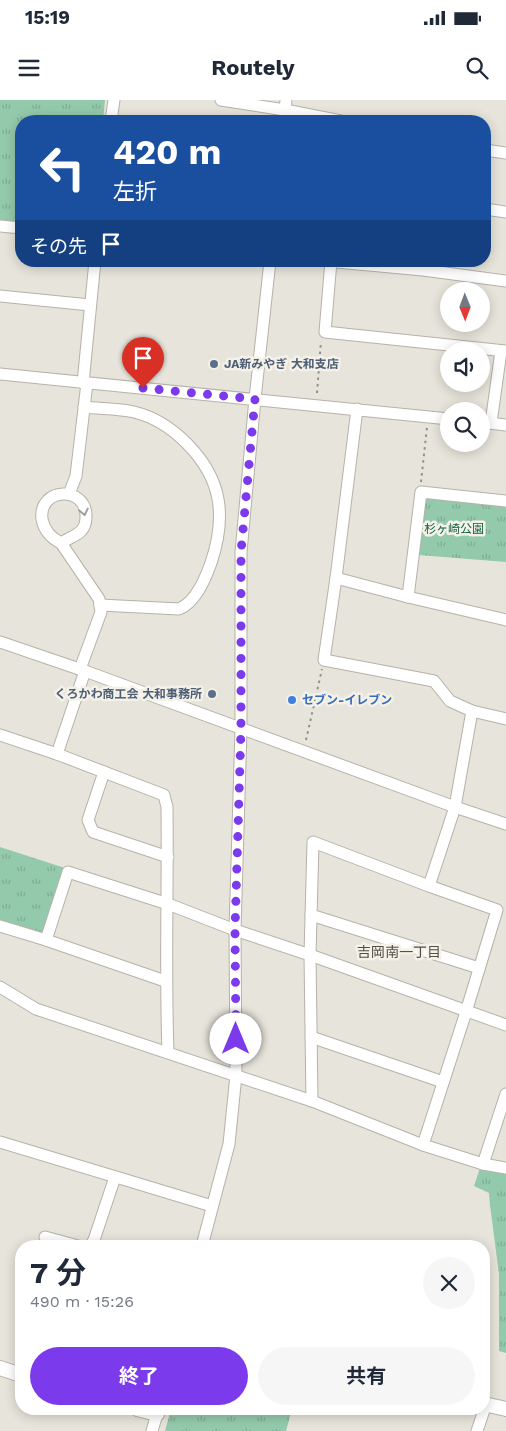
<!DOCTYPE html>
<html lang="ja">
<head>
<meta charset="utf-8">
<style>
	:root { --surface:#fff; --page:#f6f6f7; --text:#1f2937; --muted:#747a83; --accent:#7c3aed }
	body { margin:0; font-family:"Work Sans","Noto Sans JP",sans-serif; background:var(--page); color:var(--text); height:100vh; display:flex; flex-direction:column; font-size:19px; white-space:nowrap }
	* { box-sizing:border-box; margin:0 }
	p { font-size:16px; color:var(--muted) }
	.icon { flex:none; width:28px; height:28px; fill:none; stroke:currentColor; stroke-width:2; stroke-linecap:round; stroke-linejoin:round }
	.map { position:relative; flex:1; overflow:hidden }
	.drawer { position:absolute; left:15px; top:1140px; width:475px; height:175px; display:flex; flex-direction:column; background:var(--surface); border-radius:20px; box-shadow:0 2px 12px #0003 }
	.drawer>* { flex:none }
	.hud { position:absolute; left:15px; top:15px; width:476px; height:152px; border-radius:20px; box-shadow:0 2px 12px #0003; background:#1a4fa0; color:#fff; overflow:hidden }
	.needle { width:32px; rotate:179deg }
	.buttons { position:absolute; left:440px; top:182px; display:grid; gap:10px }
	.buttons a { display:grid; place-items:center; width:50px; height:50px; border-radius:50%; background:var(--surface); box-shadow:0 2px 12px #0003; font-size:25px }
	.pin { position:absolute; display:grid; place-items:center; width:42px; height:42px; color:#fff; margin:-51px -21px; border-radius:50% 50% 50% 0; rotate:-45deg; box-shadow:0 0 5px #0007 }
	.pin .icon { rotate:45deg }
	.me { position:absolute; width:55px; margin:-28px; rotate:0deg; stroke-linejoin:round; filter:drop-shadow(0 0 4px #0008) }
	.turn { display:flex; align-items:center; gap:18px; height:105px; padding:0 15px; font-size:22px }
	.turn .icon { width:65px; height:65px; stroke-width:2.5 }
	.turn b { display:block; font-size:35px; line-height:42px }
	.then { display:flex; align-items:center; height:48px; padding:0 15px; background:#0003; gap:10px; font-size:19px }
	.round { display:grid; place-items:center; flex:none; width:52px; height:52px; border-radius:26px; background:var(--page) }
	.head { display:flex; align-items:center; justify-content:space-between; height:85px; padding:0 15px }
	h1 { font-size:30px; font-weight:700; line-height:38px }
	.primary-button { display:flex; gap:10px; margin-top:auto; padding:10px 15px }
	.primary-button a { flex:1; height:58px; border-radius:30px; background:var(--accent); color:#fff; font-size:20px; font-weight:700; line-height:58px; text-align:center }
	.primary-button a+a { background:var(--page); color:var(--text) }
	.status { display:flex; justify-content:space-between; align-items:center; height:35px; padding:0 25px; background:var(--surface); direction:ltr }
	.status svg { height:14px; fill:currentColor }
	header { display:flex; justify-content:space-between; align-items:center; height:65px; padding:0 15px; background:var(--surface); font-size:22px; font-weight:700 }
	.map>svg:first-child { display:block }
	.park { fill:url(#park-tufts) }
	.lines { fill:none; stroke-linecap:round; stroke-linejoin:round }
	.minor-casing { stroke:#b5b2a9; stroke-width:13 }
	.major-casing { stroke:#b5b2a9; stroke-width:16 }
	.path { stroke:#93908a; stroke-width:2; stroke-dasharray:2.5 4; stroke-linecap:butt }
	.minor { stroke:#fff; stroke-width:11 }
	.major { stroke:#fff; stroke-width:14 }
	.oneway { stroke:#a1a09f }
	.route { stroke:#7c3aed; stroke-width:9; stroke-dasharray:0 16.2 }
	.service-dot { fill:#5c6f8a; stroke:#f4f1e8; stroke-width:2 }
	.shop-dot { fill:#3f7fe0; stroke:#f4f1e8; stroke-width:2 }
	.labels { text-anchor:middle; stroke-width:5; stroke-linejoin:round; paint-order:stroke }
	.service-label { font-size:12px; font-weight:bold; fill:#4e5e75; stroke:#f4f1e8; text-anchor:start }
	.park-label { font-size:12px; fill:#0c5f3e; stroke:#f4f1e8 }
	.shop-label { font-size:12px; font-weight:bold; fill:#366cbe; stroke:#f4f1e8; text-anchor:start }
	.neighbourhood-label { font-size:14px; fill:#524f47; stroke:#f4f1e8 }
</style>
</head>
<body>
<div class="status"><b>15:19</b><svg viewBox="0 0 49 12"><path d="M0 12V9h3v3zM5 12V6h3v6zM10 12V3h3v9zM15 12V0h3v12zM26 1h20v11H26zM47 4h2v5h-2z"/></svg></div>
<header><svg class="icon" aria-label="menu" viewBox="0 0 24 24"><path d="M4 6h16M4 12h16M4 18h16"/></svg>Routely<svg class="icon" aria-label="search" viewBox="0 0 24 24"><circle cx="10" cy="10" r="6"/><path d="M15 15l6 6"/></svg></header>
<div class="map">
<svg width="506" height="1331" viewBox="0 0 506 1331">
	<defs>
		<pattern id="park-tufts" width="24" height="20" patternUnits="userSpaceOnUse" patternTransform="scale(1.25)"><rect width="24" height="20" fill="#94caac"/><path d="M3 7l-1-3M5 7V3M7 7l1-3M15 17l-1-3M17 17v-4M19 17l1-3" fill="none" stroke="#7fac93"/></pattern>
	</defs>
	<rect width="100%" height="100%" fill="#e7e4db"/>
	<!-- park -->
	<g class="park">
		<polygon points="0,0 105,0 103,21 21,21 21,122 0,120"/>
		<polygon points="425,397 506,406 506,462 419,455"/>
		<polygon points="0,747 65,768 44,835 0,822"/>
		<polygon points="480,1068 506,1074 506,1253 499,1251 499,1174 490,1105 489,1093 474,1086"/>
		<polygon points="171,1309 292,1309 286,1331 165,1331"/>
	</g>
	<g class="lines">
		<defs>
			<g id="minor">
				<polyline points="221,0 285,10 341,21"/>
				<polyline points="111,21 114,0"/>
				<polyline points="284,21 286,0"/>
				<polyline points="485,50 506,53"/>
				<polyline points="485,109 506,112"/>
				<polyline points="0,126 21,128"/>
				<polyline points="326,161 423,170 506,181"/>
				<polyline points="331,161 325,232 506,251"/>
				<polyline points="0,196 90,205"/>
				<polyline points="0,274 449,319"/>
				<polyline points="83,283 95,161"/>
				<path d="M84,307C100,309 118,308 134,312C172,321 211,360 218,399C222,421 218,442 211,463C205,479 196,502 179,509L100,505"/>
				<polyline points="357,309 336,478 324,560 434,581 450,601 472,611 506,619"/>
				<polyline points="481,322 506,325"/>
				<polyline points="491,323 501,251"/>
				<polyline points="69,394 76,376 87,283"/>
				<path d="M61,443C67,439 76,436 81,431C85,427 86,422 86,417C87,385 38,387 42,419C44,430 51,438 61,443L99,499L101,512L80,569"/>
				<polyline points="336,478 408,497 506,520"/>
				<polyline points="408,497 421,392 506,401"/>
				<polyline points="0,542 85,571 455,707 506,724"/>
				<path d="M0,635L57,654L164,695L167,707C168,788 165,870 168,952"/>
				<polyline points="57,654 85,571"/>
				<polyline points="104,672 88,720 93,732 168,757"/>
				<polyline points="429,786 455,707 472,611"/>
				<polyline points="311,815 479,868"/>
				<polyline points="0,826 46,840 68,772 168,804 235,830 310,855 506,925"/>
				<polyline points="46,840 165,881"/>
				<polyline points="0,887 36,909 312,1001 423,1045 483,1064 506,1068"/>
				<polyline points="311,937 443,982"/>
				<polyline points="312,1001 310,855 313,742 429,786 497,810 466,912 423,1045"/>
				<polyline points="0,1042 212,1106"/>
				<polyline points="483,1064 506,994"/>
				<polyline points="45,1137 78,1146"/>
				<polyline points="90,1146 94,1140 115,1077"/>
				<polyline points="202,1146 229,1044 236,975 235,830 241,629 241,452 255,299 270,161"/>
				<polyline points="152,1331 157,1314"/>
				<polyline points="477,1331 486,1304"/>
			</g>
			<g id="major">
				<polyline points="0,1268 21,1275"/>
				<polyline points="484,1304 506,1309"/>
				<polyline points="137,1309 157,1314 158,1309"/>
			</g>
		</defs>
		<!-- minor casing -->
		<use href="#minor" class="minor-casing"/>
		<!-- major casing -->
		<use href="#major" class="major-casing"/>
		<!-- path -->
		<g class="path">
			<polyline points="317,293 321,241"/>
			<polyline points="421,382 427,327"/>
			<polyline points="306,640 322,569"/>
		</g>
		<!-- minor -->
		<use href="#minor" class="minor"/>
		<!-- major -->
		<use href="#major" class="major"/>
	</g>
	<!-- one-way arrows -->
	<defs><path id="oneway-chevron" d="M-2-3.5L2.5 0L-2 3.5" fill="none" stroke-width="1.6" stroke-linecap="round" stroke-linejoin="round" transform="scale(1.25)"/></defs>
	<use class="oneway" href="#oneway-chevron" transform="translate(84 412) rotate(78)"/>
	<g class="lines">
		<!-- route -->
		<polyline class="route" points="143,288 255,299 241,452 241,629 235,830 236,939"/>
	</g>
	<!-- markers -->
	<g class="service-dot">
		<circle cx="214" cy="264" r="5"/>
		<circle cx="212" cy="594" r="5"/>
	</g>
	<circle class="shop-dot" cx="292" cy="600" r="5"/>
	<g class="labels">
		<!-- service labels -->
		<g class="service-label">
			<text x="224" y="268">JA新みやぎ 大和支店</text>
			<text x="202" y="598" text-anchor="end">くろかわ商工会 大和事務所</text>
		</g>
		<!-- park labels -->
		<g class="park-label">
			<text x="454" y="433">杉ヶ崎公園</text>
		</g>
		<!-- shop labels -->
		<g class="shop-label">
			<text x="302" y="604">セブン-イレブン</text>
		</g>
		<!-- neighbourhood labels -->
		<g class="neighbourhood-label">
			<text x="399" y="857">吉岡南一丁目</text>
		</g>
	</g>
</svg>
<div class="buttons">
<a><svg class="needle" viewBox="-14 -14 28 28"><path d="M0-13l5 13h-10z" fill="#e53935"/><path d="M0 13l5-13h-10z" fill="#747a83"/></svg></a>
<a><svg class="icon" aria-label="sound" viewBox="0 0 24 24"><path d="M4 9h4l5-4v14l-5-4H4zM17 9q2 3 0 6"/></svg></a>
<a><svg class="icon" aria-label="search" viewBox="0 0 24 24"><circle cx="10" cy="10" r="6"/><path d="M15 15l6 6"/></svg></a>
</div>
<div class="pin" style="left:143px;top:288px;background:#d93025"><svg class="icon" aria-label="arrive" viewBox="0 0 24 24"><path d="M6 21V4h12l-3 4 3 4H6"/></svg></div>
<svg class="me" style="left:236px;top:939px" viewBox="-20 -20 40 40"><circle r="19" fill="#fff"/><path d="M0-13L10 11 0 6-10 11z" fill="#7c3aed"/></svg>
<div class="hud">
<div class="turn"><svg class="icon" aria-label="left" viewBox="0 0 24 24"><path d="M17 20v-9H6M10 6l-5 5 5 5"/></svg><div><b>420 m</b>左折</div></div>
<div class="then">その先<svg class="icon" aria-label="arrive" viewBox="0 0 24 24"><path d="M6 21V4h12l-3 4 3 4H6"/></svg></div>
</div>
<section class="drawer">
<div class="head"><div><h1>7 分</h1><p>490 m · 15:26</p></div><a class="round"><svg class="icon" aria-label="close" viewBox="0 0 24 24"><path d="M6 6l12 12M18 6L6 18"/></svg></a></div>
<div class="primary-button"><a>終了</a><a>共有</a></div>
</section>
</div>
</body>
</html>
